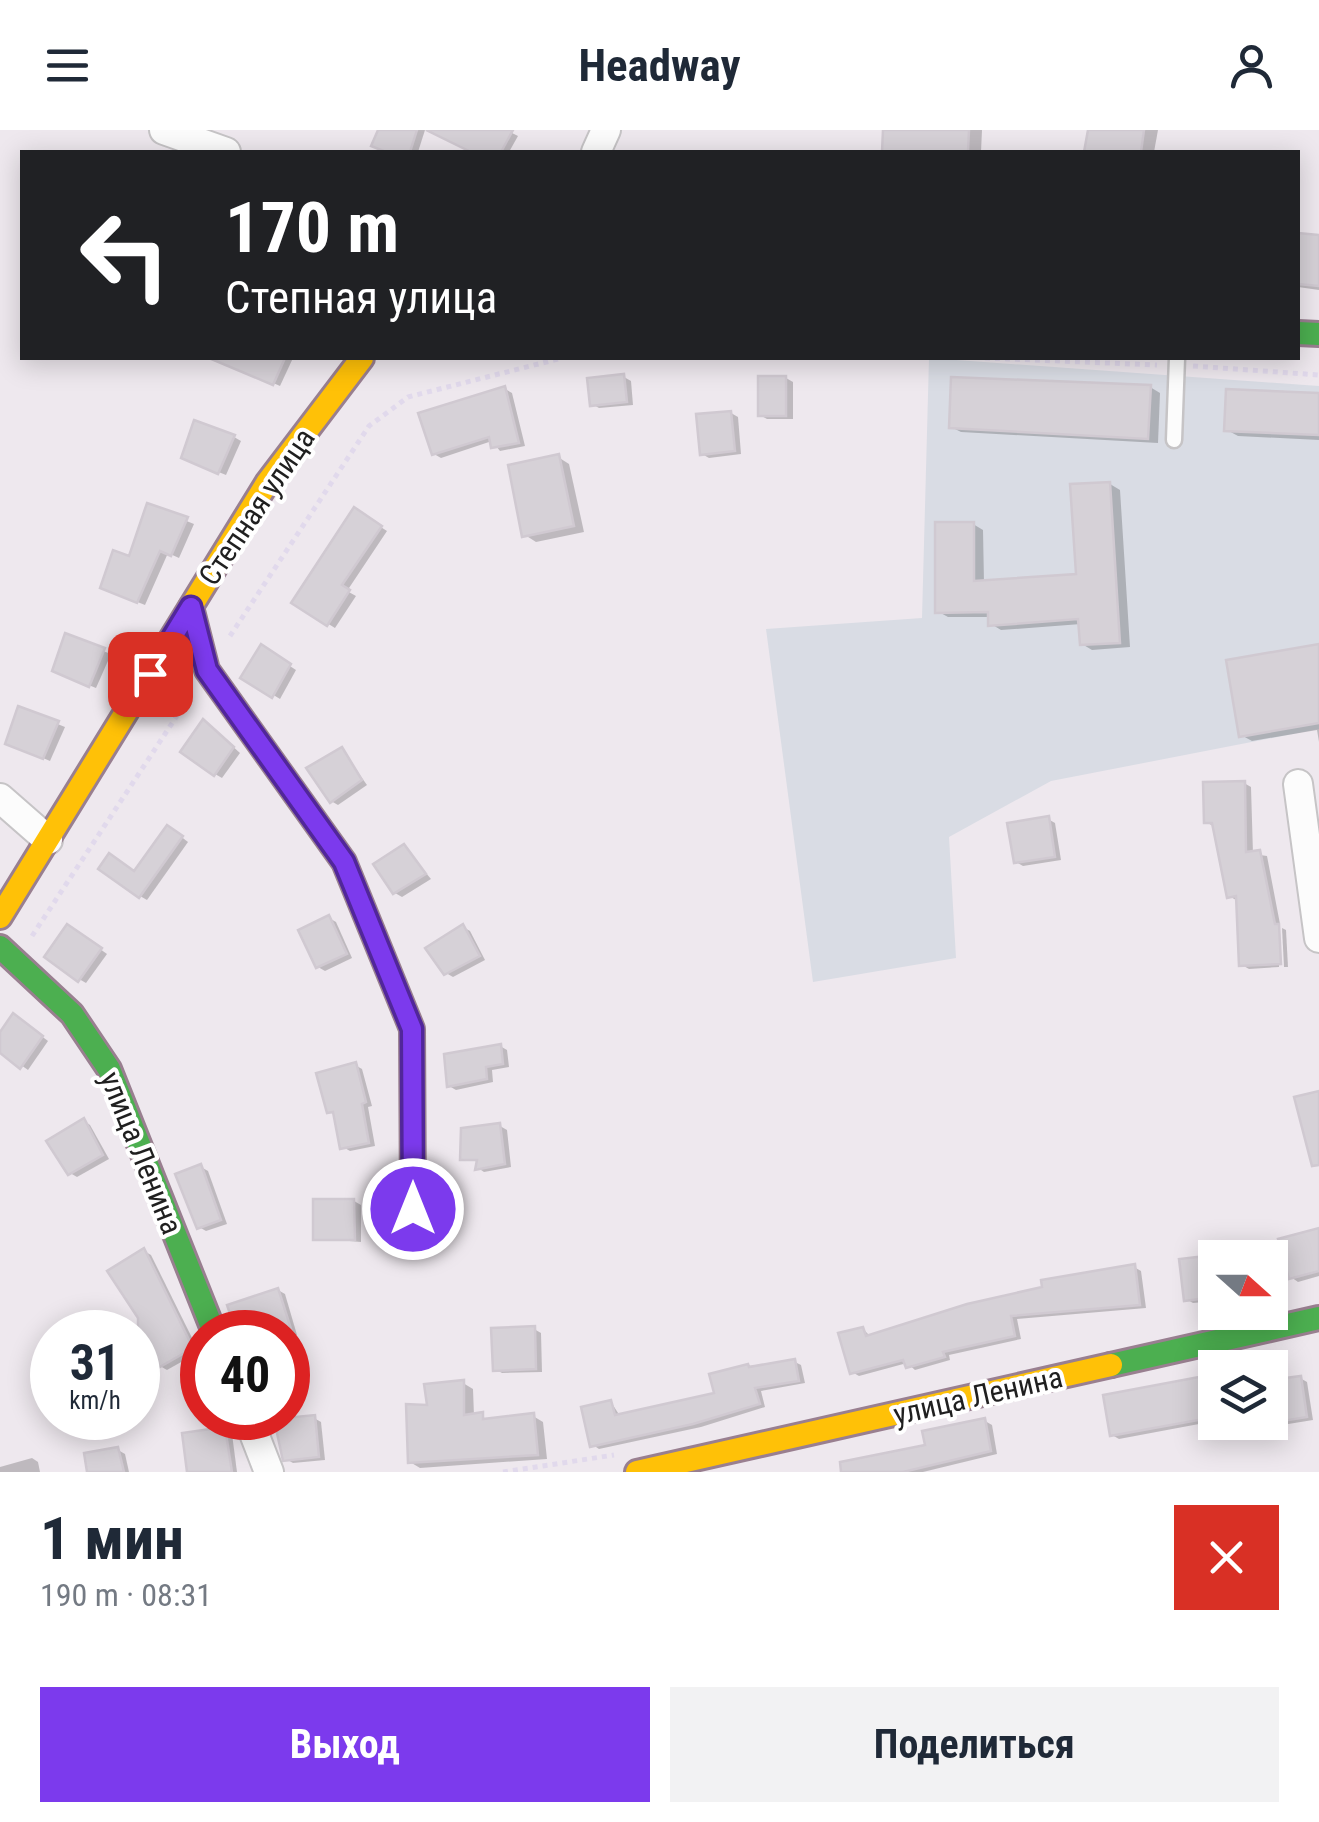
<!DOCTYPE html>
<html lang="ru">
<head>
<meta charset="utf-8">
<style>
	:root { --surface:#fff; --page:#f2f2f3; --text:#1f2937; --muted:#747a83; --accent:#7c3aed }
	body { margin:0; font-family:"Roboto Condensed",sans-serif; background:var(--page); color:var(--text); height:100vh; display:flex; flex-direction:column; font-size:38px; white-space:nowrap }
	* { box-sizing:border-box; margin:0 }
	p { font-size:32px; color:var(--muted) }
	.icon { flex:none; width:55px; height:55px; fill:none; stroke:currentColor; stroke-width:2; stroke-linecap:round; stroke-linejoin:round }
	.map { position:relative; height:1342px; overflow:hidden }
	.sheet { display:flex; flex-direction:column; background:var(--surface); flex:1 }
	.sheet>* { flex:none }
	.guide { position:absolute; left:20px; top:20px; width:1280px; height:210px; border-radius:0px; box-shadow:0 5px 25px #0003; background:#202124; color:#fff; overflow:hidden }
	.needle { width:65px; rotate:111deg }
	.controls { position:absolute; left:1198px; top:1110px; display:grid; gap:20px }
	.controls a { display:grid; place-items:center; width:90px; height:90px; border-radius:0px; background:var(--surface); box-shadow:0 5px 25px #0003; font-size:50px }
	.speed { position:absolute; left:30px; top:1180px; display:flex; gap:20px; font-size:50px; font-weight:700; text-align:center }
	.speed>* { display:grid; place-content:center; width:130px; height:130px; border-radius:50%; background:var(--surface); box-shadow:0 5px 25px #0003; line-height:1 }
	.speed small { font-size:25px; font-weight:400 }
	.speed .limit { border:15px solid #d22; background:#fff; color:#111 }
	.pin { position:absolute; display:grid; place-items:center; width:85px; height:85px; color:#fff; margin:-42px; border-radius:20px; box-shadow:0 5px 15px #0006 }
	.me { position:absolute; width:110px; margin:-55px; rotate:0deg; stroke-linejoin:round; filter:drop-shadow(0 0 8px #0008) }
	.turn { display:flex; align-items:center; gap:35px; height:210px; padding:0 40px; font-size:45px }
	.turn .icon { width:130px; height:130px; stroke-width:2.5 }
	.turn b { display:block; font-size:70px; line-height:85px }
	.round { display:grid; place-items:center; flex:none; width:105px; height:105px; border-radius:0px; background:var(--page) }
	.overview { display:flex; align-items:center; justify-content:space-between; height:170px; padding:0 40px }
	h1 { font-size:60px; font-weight:700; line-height:75px }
	.action { display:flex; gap:20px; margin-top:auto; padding:20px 40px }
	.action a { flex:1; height:115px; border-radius:0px; background:var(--accent); color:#fff; font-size:40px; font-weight:700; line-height:115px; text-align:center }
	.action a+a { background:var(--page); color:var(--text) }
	header { display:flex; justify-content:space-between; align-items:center; height:130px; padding:0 40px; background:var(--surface); font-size:45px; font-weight:700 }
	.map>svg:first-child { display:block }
	.industrial { fill:#d9dce4 }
	.shadow { fill:#0003 }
	.building { fill:#d6d1d7; stroke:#d0c9d1; stroke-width:2.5 }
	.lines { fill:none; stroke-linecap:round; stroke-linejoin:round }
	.lane-casing { stroke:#c6c4c6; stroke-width:19 }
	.street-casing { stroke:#c6c4c6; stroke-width:32 }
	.fast-casing { stroke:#997f90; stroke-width:28 }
	.slow-casing { stroke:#997f90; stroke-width:28 }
	.path { stroke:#e1d9ec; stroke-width:5; stroke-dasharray:5 5; stroke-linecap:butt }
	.lane { stroke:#fcfcfc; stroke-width:14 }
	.street { stroke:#fcfcfc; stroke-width:28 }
	.fast { stroke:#4caf50; stroke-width:22 }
	.slow { stroke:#ffc107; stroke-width:22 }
	.route-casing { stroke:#51269a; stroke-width:25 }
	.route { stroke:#7c3aed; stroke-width:18 }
	.labels { text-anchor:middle; stroke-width:8; stroke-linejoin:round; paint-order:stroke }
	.street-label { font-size:30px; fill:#1f1f1f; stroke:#fff }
</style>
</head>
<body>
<header><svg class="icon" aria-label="menu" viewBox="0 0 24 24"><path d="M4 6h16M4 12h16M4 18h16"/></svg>Headway<svg class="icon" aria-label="person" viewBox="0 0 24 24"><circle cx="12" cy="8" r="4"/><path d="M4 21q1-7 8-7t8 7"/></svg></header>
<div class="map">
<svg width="1319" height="1342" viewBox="0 0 1319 1342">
	<rect width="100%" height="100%" fill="#eee8ee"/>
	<!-- industrial -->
	<polygon class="industrial" points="929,228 1319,256 1319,599 1051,651 949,707 956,828 813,852 766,499 922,488"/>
	<!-- shadow -->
	<g class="shadow">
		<polygon points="380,0 425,0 418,22 381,19"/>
		<polygon points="453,0 506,0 518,6 509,22 475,22 449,9"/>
		<polygon points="885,0 982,0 981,22 884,22"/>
		<polygon points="1091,0 1158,0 1154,22 1087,22"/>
		<polygon points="1298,105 1319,108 1319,160 1298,157"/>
		<polygon points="242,228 293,228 280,256 239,238"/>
		<polygon points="624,247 631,251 633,275 599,278 592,274"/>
		<polygon points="786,248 793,252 793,289 767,289 760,285"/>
		<polygon points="1150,257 1160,263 1158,313 961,302 951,297"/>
		<polygon points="505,259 512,263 525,316 500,321 492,311 441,328 434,324"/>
		<polygon points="1319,265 1319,310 1238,306 1227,300"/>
		<polygon points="731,283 738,287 741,324 709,328 702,324"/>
		<polygon points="234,307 241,311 226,345 191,331"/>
		<polygon points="558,327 569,334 584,402 536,412 525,405"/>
		<polygon points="1110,354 1120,360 1130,517 1092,520 1082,514 1081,494 1001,500 991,494 990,487 948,487 937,481 973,394 983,400 984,453 1078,446"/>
		<polygon points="149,376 194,394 179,428 168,423 145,475 110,461 130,429"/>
		<polygon points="354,380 387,401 347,461 356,466 335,498 294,473"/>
		<polygon points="66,507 111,524 96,558 61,544"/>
		<polygon points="1319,517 1319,612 1317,600 1252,611 1241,605"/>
		<polygon points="262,518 296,540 280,569 244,547"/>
		<polygon points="20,579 65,597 50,631 15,616"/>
		<polygon points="210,596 240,623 222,648 215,644"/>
		<polygon points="342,620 367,655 338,675 331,671"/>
		<polygon points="1244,653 1251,657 1253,724 1267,726 1280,794 1279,837 1249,839 1242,835 1236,770 1229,766 1213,696 1206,692"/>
		<polygon points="1048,689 1055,693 1061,730 1023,736 1016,732"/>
		<polygon points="175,702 188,712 147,770 140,766"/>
		<polygon points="404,717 431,749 402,767 395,763"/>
		<polygon points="329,788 336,792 352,828 325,841 318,837"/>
		<polygon points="463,797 470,801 485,830 453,847 446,843"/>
		<polygon points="1282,798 1286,800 1288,837 1284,837"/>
		<polygon points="75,801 107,824 86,853 79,849"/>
		<polygon points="20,890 48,911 28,940 0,920 0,906"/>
		<polygon points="500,916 507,920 509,937 492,940 493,952 456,960 449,956"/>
		<polygon points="355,935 362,939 372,976 368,977 375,1016 350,1021 343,1017 336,986 330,982"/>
		<polygon points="84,991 90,995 109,1029 77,1047 70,1043"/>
		<polygon points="500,996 507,1000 511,1037 484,1042 478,1038 479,1032 463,1028"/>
		<polygon points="201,1037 208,1041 227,1094 206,1101 199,1097"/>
		<polygon points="354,1071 361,1075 361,1112 315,1108"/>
		<polygon points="1319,1100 1319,1146 1298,1152 1291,1147"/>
		<polygon points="144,1121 151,1125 199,1222 167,1240 160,1236"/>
		<polygon points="1215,1128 1215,1171 1193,1173 1186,1169"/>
		<polygon points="1134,1137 1141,1141 1146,1178 1017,1189 1021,1209 949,1225 950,1230 915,1240 907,1233 859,1246 852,1242 863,1199 871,1207"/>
		<polygon points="278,1160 285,1164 297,1205 238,1202 230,1176"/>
		<polygon points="534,1199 541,1203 542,1242 502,1243 495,1239"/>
		<polygon points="795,1232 801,1235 805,1253 761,1261 765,1277 701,1297 599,1319 593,1315 611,1272 620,1286 717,1265 748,1236"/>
		<polygon points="1215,1247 1215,1291 1119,1309 1112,1305"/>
		<polygon points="1300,1248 1307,1252 1313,1290 1276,1296 1270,1292 1270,1253"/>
		<polygon points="463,1253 473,1259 474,1286 491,1290 533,1286 543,1292 547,1329 420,1338 410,1332 430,1278"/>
		<polygon points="314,1288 321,1292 325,1330 293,1333 286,1329"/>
		<polygon points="985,1291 992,1295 997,1324 923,1342 855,1342"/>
		<polygon points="225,1300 232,1304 237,1342 189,1342"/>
		<polygon points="118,1320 125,1324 129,1342 89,1342"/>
		<polygon points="32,1328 38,1332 40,1342 0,1342 0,1337"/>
	</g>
	<!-- building -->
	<g class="building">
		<polygon points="378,0 417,0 410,22 386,22 371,16"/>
		<polygon points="426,0 513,0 501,22 471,22"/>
		<polygon points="883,0 969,0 968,22 882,22"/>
		<polygon points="1088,0 1144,0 1141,22 1084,22"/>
		<polygon points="1298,103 1319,105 1319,156 1298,154"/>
		<polygon points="209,228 285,228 273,255"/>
		<polygon points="624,244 627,272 590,276 587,248"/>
		<rect x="758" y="246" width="28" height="40"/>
		<polygon points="951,247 1151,255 1148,309 949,298"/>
		<polygon points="505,256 519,313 491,318 489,307 432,325 418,283"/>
		<polygon points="1226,259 1319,263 1319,305 1224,301"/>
		<polygon points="731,281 735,321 700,325 696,284"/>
		<polygon points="194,290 235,305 218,344 181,328"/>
		<polygon points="559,324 574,396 522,407 508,335"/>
		<polygon points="1110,352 1120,513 1080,515 1078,489 988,496 988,482 935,483 935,392 974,392 974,451 1076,444 1070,354"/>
		<polygon points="147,373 188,387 171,426 160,421 137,473 100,458 113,420 129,426"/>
		<polygon points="354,377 382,396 342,455 350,460 327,496 291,473"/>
		<polygon points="65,503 105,518 89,557 52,541"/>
		<polygon points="261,514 291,534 272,568 240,548"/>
		<polygon points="1319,514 1319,593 1239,607 1226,530"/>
		<polygon points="18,576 59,591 43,629 5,614"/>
		<polygon points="203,589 234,617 214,646 180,622"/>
		<polygon points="342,617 362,650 330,673 306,638"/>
		<polygon points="1245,651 1246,722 1260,720 1275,794 1279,794 1281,834 1239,836 1236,766 1227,768 1212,693 1204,693 1203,652"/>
		<polygon points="1049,686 1055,727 1014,733 1007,693"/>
		<polygon points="167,695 183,706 139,768 98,739 109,723 134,741"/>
		<polygon points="404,714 426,744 393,764 373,734"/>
		<polygon points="329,785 347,824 316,838 298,800"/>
		<polygon points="67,794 102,818 78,852 44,827"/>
		<polygon points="463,794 480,826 444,845 425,818"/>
		<polygon points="13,883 43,906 20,939 0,923 0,902"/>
		<polygon points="501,914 503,934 486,937 487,949 447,957 444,924"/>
		<polygon points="356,932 366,972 362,974 369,1013 340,1019 333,982 327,983 316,943"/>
		<polygon points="1319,961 1319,1035 1312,1036 1294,967"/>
		<polygon points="84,988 103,1025 68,1045 46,1011"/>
		<polygon points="500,993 505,1034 475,1040 477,1030 460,1030 461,998"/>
		<polygon points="201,1034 221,1090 197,1099 175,1044"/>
		<polygon points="313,1069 354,1069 355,1110 313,1110"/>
		<polygon points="1319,1098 1319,1141 1289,1149 1278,1109"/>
		<polygon points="144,1118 193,1218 158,1238 138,1206 138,1188 107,1141"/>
		<polygon points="1215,1125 1215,1167 1184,1171 1179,1129"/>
		<polygon points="1135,1134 1140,1175 1011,1186 1015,1206 943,1222 945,1227 906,1238 903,1230 850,1244 838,1203 863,1197 866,1206 967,1174 1042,1157 1041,1150"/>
		<polygon points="278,1158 292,1202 236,1202 227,1175"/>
		<polygon points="535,1196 536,1239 493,1241 491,1198"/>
		<polygon points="795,1229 799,1251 755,1258 760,1274 693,1294 590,1317 581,1277 611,1270 615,1285 714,1263 709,1244 748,1234 749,1237"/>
		<polygon points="1215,1244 1215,1287 1110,1306 1103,1265"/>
		<polygon points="1301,1246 1307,1287 1270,1293 1270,1250"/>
		<polygon points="464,1250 464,1285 483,1282 483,1289 534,1283 538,1325 408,1333 406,1274 427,1275 424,1254"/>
		<polygon points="315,1285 319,1327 283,1331 274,1289"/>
		<polygon points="985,1288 991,1321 903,1342 841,1342 840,1332 925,1315 922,1301"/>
		<polygon points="225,1297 232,1342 187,1342 182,1303"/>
		<polygon points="118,1317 124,1342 87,1342 84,1323"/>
	</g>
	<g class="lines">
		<defs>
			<polyline id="lane" points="1174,310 1177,228"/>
			<g id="street">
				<polyline points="164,0 226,22"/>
				<polyline points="596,22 606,0"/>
				<polyline points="1298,654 1319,808"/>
				<polyline points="0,668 48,710"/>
				<polyline points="248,1288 269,1342"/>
			</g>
			<g id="fast">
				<polyline points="1298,203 1319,204"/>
				<polyline points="191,477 207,540 344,732 412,899 413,1079"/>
				<polyline points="0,817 72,884 109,939 214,1202"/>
				<polyline points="1111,1235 1319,1188"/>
			</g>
			<g id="slow">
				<polyline points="0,787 267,353 362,228"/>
				<polyline points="637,1342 1111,1235"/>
			</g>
		</defs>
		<!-- lane casing -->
		<use href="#lane" class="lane-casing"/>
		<!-- street casing -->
		<use href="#street" class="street-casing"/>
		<!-- fast casing -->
		<use href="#fast" class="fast-casing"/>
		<!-- slow casing -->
		<use href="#slow" class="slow-casing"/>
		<!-- path -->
		<g class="path">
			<polyline points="985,228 1157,235"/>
			<polyline points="1193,236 1319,245"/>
			<polyline points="230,506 369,296 408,267 562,228"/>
			<polyline points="32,806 188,569"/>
			<polyline points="503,1342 614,1325"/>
		</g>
		<!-- lane -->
		<use href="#lane" class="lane"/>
		<!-- street -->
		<use href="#street" class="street"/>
		<!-- fast -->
		<use href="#fast" class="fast"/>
		<!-- slow -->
		<use href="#slow" class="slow"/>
	</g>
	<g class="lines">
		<defs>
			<polyline id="route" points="150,544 191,477 207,540 344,732 412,899 413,1079"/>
		</defs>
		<!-- route casing -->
		<use href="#route" class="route-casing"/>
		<!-- route -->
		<use href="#route" class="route"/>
	</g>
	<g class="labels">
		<!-- street labels -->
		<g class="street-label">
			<text transform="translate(257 377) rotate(-56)" y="10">Степная улица</text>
			<text transform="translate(141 1023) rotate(68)" y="10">улица Ленина</text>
			<text transform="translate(978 1266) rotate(-13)" y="10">улица Ленина</text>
		</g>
	</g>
</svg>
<div class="controls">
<a><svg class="needle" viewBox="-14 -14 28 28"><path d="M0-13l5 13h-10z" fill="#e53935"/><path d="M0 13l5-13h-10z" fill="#747a83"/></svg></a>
<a><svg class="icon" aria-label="layers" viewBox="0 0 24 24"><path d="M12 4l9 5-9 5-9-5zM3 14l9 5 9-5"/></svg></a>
</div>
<div class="speed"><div>31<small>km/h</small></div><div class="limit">40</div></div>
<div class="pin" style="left:150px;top:544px;background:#d93025"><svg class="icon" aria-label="arrive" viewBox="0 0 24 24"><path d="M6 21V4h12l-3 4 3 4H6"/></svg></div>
<svg class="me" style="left:413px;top:1079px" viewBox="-20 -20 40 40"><circle r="17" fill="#7c3aed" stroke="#fff" stroke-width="3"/><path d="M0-11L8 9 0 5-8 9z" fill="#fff"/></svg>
<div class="guide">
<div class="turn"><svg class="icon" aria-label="left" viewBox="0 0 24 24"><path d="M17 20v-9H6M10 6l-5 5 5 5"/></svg><div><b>170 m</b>Степная улица</div></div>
</div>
</div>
<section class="sheet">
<div class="overview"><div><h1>1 мин</h1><p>190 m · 08:31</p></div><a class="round" style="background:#d93025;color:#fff"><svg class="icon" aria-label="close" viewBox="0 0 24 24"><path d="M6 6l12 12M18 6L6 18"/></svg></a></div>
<div class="action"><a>Выход</a><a>Поделиться</a></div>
</section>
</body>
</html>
